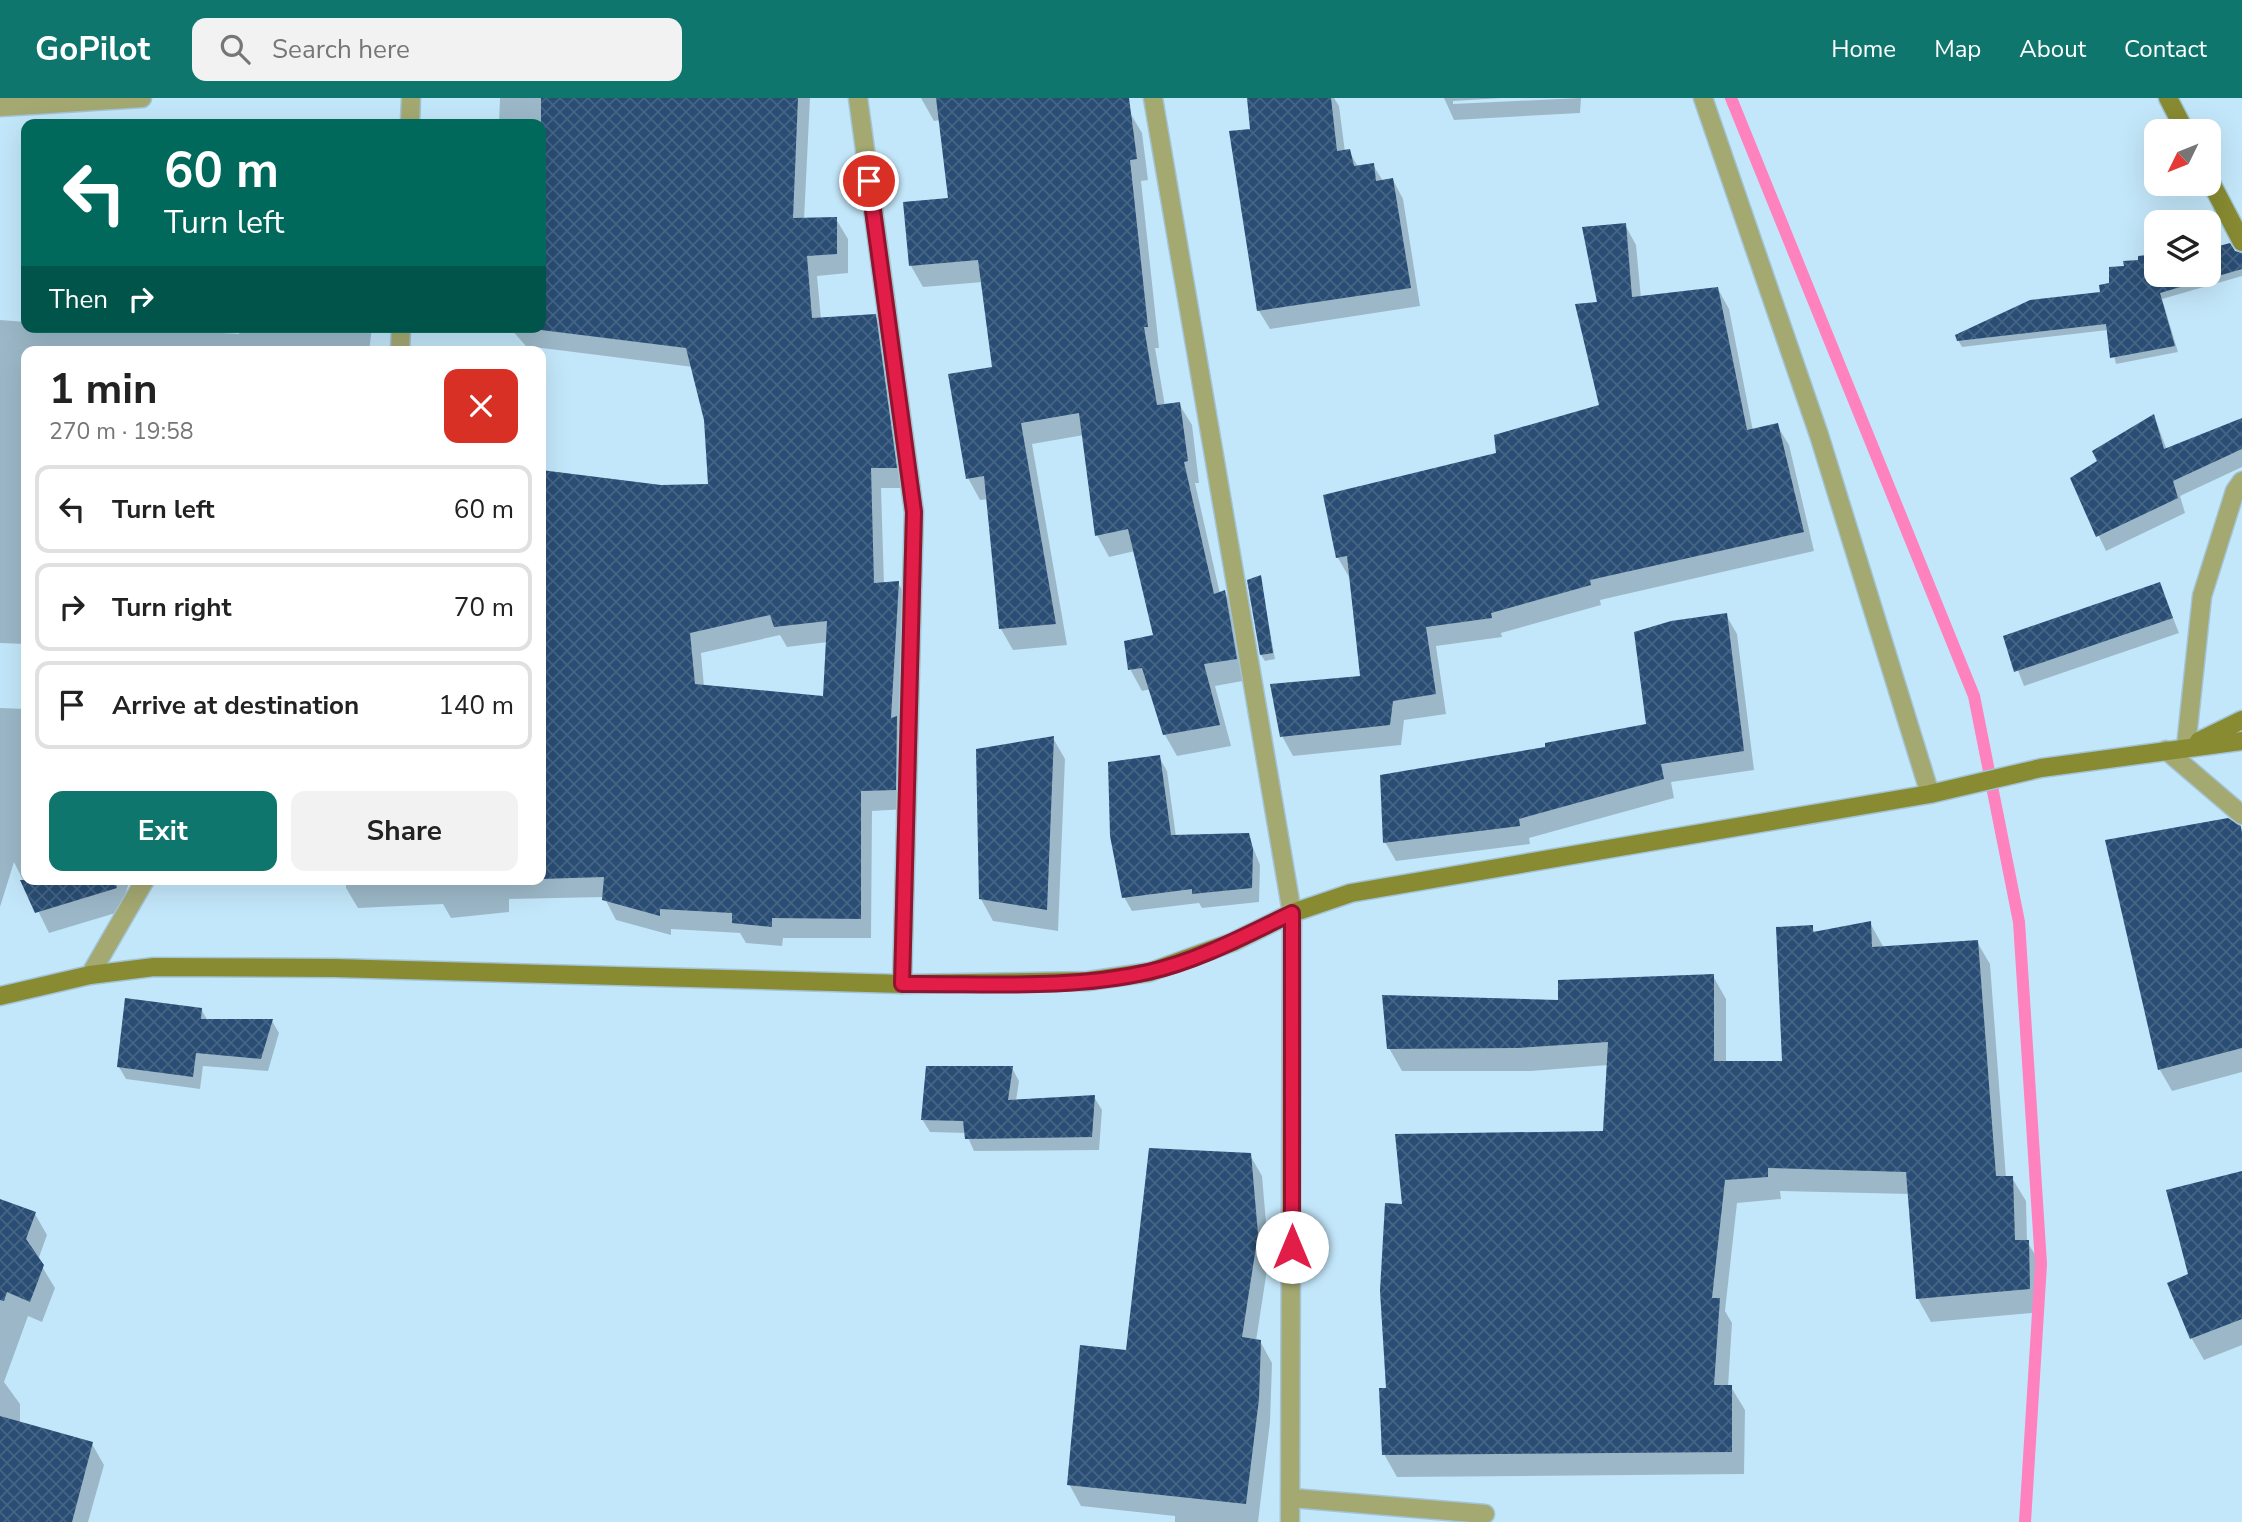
<!DOCTYPE html>
<html lang="en">
<head>
<meta charset="utf-8">
<style>
	:root { --surface:#fff; --page:#f2f2f2; --text:#222; --muted:#767676; --line:#e0e0e0; --accent:#0f766e }
	body { margin:0; font-family:"Nunito Sans",sans-serif; background:var(--page); color:var(--text); height:100vh; display:flex; flex-direction:column; font-size:26px; white-space:nowrap }
	* { box-sizing:border-box; margin:0 }
	p { font-size:23px; color:var(--muted) }
	.icon { flex:none; width:38px; height:38px; fill:none; stroke:currentColor; stroke-width:2; stroke-linecap:round; stroke-linejoin:round }
	.map { position:relative; flex:1; overflow:hidden }
	.sheet { position:absolute; left:21px; top:248px; width:525px; height:539px; display:flex; flex-direction:column; background:var(--surface); border-radius:14px; box-shadow:0 7px 28px #0002 }
	.sheet>* { flex:none }
	.banner { position:absolute; left:21px; top:21px; width:525px; height:214px; border-radius:14px; box-shadow:0 7px 28px #0002; background:#00695c; color:#fff; overflow:hidden }
	.needle { width:46px; rotate:227deg }
	.fabs { position:absolute; left:2144px; top:21px; display:grid; gap:14px }
	.fabs a { display:grid; place-items:center; width:77px; height:77px; border-radius:14px; background:var(--surface); box-shadow:0 7px 28px #0002; font-size:35px }
	.pin { position:absolute; display:grid; place-items:center; width:60px; height:60px; color:#fff; margin:-30px; border:4px solid #fff; border-radius:50%; box-shadow:0 2px 7px #0007 }
	.me { position:absolute; width:77px; margin:-38px; rotate:0deg; stroke-linejoin:round; filter:drop-shadow(0 0 5px #0008) }
	.turn { display:flex; align-items:center; gap:24px; height:147px; padding:0 28px; font-size:32px }
	.turn .icon { width:91px; height:91px; stroke-width:2.5 }
	.turn b { display:block; font-size:49px; line-height:60px }
	.then { display:flex; align-items:center; height:66px; padding:0 28px; background:#0003; gap:14px; font-size:26px }
	.round { display:grid; place-items:center; flex:none; width:74px; height:74px; border-radius:14px; background:var(--page) }
	.headline { display:flex; align-items:center; justify-content:space-between; height:119px; padding:0 28px }
	h1 { font-size:42px; font-weight:700; line-height:52px }
	.primary-button { display:flex; gap:14px; margin-top:auto; padding:14px 28px }
	.primary-button a { flex:1; height:80px; border-radius:14px; background:var(--accent); color:#fff; font-size:28px; font-weight:700; line-height:80px; text-align:center }
	.primary-button a+a { background:var(--page); color:var(--text) }
	ul { padding:0; list-style:none }
	li { display:flex; align-items:center; gap:21px; height:88px; margin:0 14px 10px; padding:0 14px; border:4px solid var(--line); border-radius:14px }
	li div { flex:1 }
	li b { display:block; font-size:26px }
	li em { font-style:normal }
	header { display:flex; align-items:center; gap:42px; box-sizing:border-box; height:98px; padding:0 35px; background:var(--accent); color:#fff }
	header strong { font-size:33px }
	nav { display:flex; gap:38px; margin-inline-start:auto; font-size:24px }
	.search { width:490px; height:63px; background:var(--page); display:flex; align-items:center; gap:18px; box-sizing:border-box; padding:0 24px; border-radius:14px; color:var(--muted); font-size:26px }
	.map>svg:first-child { display:block }
	.shadow { fill:#0003; fill-rule:evenodd }
	.lines { fill:none; stroke-linecap:round; stroke-linejoin:round }
	.stream { stroke:#fe82be; stroke-width:12 }
	.building { fill:url(#building-cross-hatch); fill-rule:evenodd }
	.lane-casing { stroke:#a2c4d6; stroke-width:21 }
	.street-casing { stroke:#a2c4d6; stroke-width:21 }
	.secondary-casing { stroke:#a2c4d6; stroke-width:21 }
	.lane { stroke:#a4a871; stroke-width:18 }
	.street { stroke:#a4a871; stroke-width:18 }
	.secondary { stroke:#888b32; stroke-width:18 }
	.route-casing { stroke:#92132f; stroke-width:18 }
	.route { stroke:#e11d48; stroke-width:12 }
</style>
</head>
<body>
<header>
<strong>GoPilot</strong>
<div class="search"><svg class="icon" aria-label="search" viewBox="0 0 24 24"><circle cx="10" cy="10" r="6"/><path d="M15 15l6 6"/></svg>Search here</div>
<nav><a>Home</a><a>Map</a><a>About</a><a>Contact</a></nav>
</header>
<div class="map">
<svg width="2242" height="1424" viewBox="0 0 2242 1424">
	<defs>
		<pattern id="building-cross-hatch" width="8" height="8" patternUnits="userSpaceOnUse" patternTransform="scale(1.75)"><rect width="8" height="8" fill="#294d74"/><path d="M0 0l8 8M0 8l8-8" fill="none" stroke="#466585"/></pattern>
	</defs>
	<rect width="100%" height="100%" fill="#c3e7fa"/>
	<!-- shadow -->
	<g class="shadow">
		<path d="M500,0H810L804,122L836,121L848,141V175L817,178L821,221L875,218L886,238L907,390H881L884,486L898,485L910,505L906,711L872,713L871,840H783L782,848L746,845L740,835L671,831V837L616,822L604,799L509,801V814L451,820L443,806L358,810L346,790V782H541V374L661,388L710,387L706,322L693,269L526,248L509,229H541V26H499ZM780,537L787,549L828,544L825,600L704,589L701,555Z"/>
		<polygon points="921,0 1024,0 1129,13 1142,35 1148,82 1141,83 1159,250 1155,250 1165,308 1179,306 1192,327 1199,385 1195,385 1220,496 1225,494 1237,515 1248,582 1215,588 1231,648 1177,658 1165,637 1151,591 1142,593 1130,571 1155,539 1135,453 1109,459 1097,437 1084,337 1032,346 1067,547 1013,552 1001,531 988,401 980,402 968,380 994,270 983,184 923,189 911,168 950,102 940,22 934,23"/>
		<polygon points="1280,0 1334,0 1339,8 1345,54 1349,53 1358,69 1373,67 1383,83 1393,82 1403,101 1420,208 1270,231 1259,213 1252,32"/>
		<polygon points="1444,0 1502,0 1453,3 1453,6 1581,0 1580,15 1454,22"/>
		<polygon points="1625,127 1636,147 1641,200 1718,191 1729,211 1753,333 1777,327 1789,347 1814,453 1600,502 1601,507 1501,535 1502,539 1436,548 1446,616 1404,622 1401,647 1293,658 1282,638 1362,580 1349,479 1338,460 1325,398 1498,356 1601,308 1599,205"/>
		<polygon points="2234,155 2242,157 2242,178 2162,201 2178,254 2116,266 2108,232 1962,249 1958,242 2102,196 2126,170 2156,158 2156,177 2208,177"/>
		<polygon points="0,222 26,224 26,229 120,229 239,236 239,229 372,229 369,254 26,254 26,546 0,545"/>
		<polygon points="2154,318 2167,352 2242,322 2242,369 2180,398 2185,415 2106,453 2072,381 2099,364"/>
		<polygon points="1260,479 1275,561 1265,563 1261,557"/>
		<polygon points="2160,487 2179,535 2024,588 2005,539"/>
		<polygon points="1726,517 1737,536 1754,672 1671,684 1674,700 1529,740 1530,746 1396,763 1385,744 1648,627"/>
		<polygon points="0,610 26,611 26,782 130,782 119,814 49,835 14,764 0,809"/>
		<polygon points="1053,640 1065,661 1058,833 993,823 981,801"/>
		<polygon points="1159,659 1167,673 1176,739 1248,737 1260,767 1259,804 1202,810 1199,805 1132,813 1124,799"/>
		<polygon points="2239,729 2242,734 2242,974 2172,993 2160,972 2107,744"/>
		<polygon points="1870,825 1884,850 1977,844 1990,866 2006,1080 2012,1080 2026,1103 2027,1144 2042,1167 2043,1214 1931,1224 1918,1201 1910,1096 1780,1093 1781,1101 1737,1105 1725,1213 1732,1225 1728,1289 1731,1289 1745,1312 1744,1376 1397,1379 1384,1356 1404,1107 1605,1034 1608,967 1531,973 1402,973 1389,950 1560,903 1713,878 1726,901 1726,964 1784,965 1812,829 1815,835"/>
		<polygon points="201,911 208,923 272,923 279,935 268,973 203,968 200,991 126,981 119,969"/>
		<polygon points="1012,970 1019,983 1016,1003 1094,999 1102,1012 1099,1052 974,1053 966,1035 930,1034 922,1021"/>
		<polygon points="1250,1057 1262,1078 1269,1159 1256,1243 1260,1243 1272,1265 1270,1324 1258,1424 1175,1424 1175,1418 1081,1408 1069,1386 1128,1253"/>
		<polygon points="2242,1075 2242,1247 2204,1262 2192,1241 2170,1186 2190,1177"/>
		<polygon points="0,1103 35,1116 47,1137 38,1162 55,1190 42,1224 28,1218 4,1284 20,1306 20,1325 92,1346 104,1367 88,1424 0,1424"/>
	</g>
	<g class="lines">
		<!-- stream -->
		<polyline class="stream" points="1731,0 1974,598 2019,824 2041,1166 2025,1424"/>
	</g>
	<!-- building -->
	<g class="building">
		<path d="M541,0H798L793,120L837,119V156L807,158L812,220L876,216L897,370H871L874,485L899,483L891,620L897,618L896,692L861,693V821L772,820V829L732,825V815L660,811V818L602,802L604,779L541,781V372L661,387L708,386L704,322L686,250L541,232ZM770,517L774,529L827,523L823,598L695,586L690,535Z"/>
		<polygon points="936,0 1129,0 1137,61 1130,62 1148,229 1144,229 1157,307 1180,304 1188,363 1184,364 1214,496 1225,492 1237,561 1204,566 1220,627 1163,637 1142,570 1128,572 1124,543 1153,537 1128,431 1095,438 1079,315 1021,325 1056,526 999,531 984,378 966,381 948,276 992,269 978,162 909,168 903,104 948,100"/>
		<polygon points="1247,0 1331,0 1337,53 1350,51 1354,68 1374,65 1376,83 1393,80 1411,190 1257,213 1229,33 1250,31"/>
		<polygon points="1626,125 1632,199 1718,189 1747,332 1778,325 1804,434 1590,482 1591,487 1491,515 1492,520 1426,529 1436,596 1393,603 1390,627 1280,639 1270,586 1360,578 1347,458 1336,460 1323,397 1496,355 1494,337 1599,307 1575,206 1597,204 1582,129"/>
		<polygon points="2230,145 2235,153 2242,155 2242,171 2160,195 2175,248 2110,260 2106,226 1957,243 1955,237 2030,202 2100,194 2099,187 2109,185 2109,169 2124,168 2123,163 2138,162 2138,158 2156,156 2156,177 2208,177 2208,151"/>
		<polygon points="2154,316 2164,351 2242,320 2242,351 2173,383 2178,400 2096,439 2070,380 2097,363 2092,353"/>
		<polygon points="1261,477 1273,555 1260,557 1247,482"/>
		<polygon points="2160,484 2173,520 2014,574 2003,538"/>
		<polygon points="1727,515 1744,653 1661,666 1664,681 1519,721 1520,728 1383,745 1380,677 1545,649 1545,645 1646,626 1634,534 1671,523"/>
		<polygon points="1054,638 1047,812 979,801 976,651"/>
		<polygon points="1160,657 1171,737 1249,735 1253,751 1252,790 1192,796 1192,791 1122,800 1110,738 1108,664"/>
		<polygon points="2228,720 2241,728 2242,736 2242,950 2158,972 2105,742"/>
		<polygon points="20,782 115,782 117,790 35,815"/>
		<polygon points="1871,823 1872,849 1978,842 1996,1078 2013,1078 2015,1142 2029,1142 2030,1191 1916,1201 1906,1074 1768,1070 1768,1079 1725,1082 1712,1200 1720,1200 1714,1287 1732,1287 1732,1354 1382,1357 1379,1290 1386,1290 1380,1193 1385,1105 1402,1106 1395,1036 1603,1033 1608,944 1517,950 1387,951 1382,897 1558,902 1558,882 1714,876 1714,963 1782,963 1776,829 1813,827 1813,834"/>
		<polygon points="125,900 202,910 201,921 273,921 261,961 196,955 193,979 117,969"/>
		<polygon points="926,968 1013,968 1008,1002 1095,997 1092,1039 965,1041 963,1023 921,1022"/>
		<polygon points="1149,1050 1251,1055 1258,1136 1242,1239 1261,1242 1259,1301 1246,1406 1067,1387 1080,1247 1126,1252"/>
		<polygon points="2242,1073 2242,1221 2190,1241 2167,1185 2188,1176 2166,1092"/>
		<polygon points="0,1101 36,1114 26,1141 44,1167 30,1204 7,1194 4,1203 0,1202"/>
		<polygon points="0,1318 93,1344 72,1424 0,1424"/>
	</g>
	<g class="lines">
		<defs>
			<g id="lane">
				<polyline points="2186,649 2202,498 2235,393 2242,383"/>
				<polyline points="2166,652 2242,717"/>
			</g>
			<g id="street">
				<polyline points="858,0 914,414 902,886"/>
				<polyline points="1153,0 1292,815 1290,1424"/>
				<polyline points="1703,0 1819,337 1930,696"/>
				<polyline points="0,9 142,0"/>
				<polyline points="410,26 411,0"/>
				<polyline points="400,254 401,229"/>
				<polyline points="90,877 145,782"/>
				<polyline points="1292,1400 1485,1416"/>
			</g>
			<g id="secondary">
				<polyline points="2168,0 2185,33"/>
				<polyline points="2208,79 2242,144"/>
				<polyline points="2199,643 2242,622"/>
				<polyline points="0,898 90,877 154,869 335,870 902,886 1088,883 1150,874 1233,844 1292,815 1351,795 1930,696 2041,670 2242,643"/>
			</g>
		</defs>
		<!-- lane casing -->
		<use href="#lane" class="lane-casing"/>
		<!-- street casing -->
		<use href="#street" class="street-casing"/>
		<!-- secondary casing -->
		<use href="#secondary" class="secondary-casing"/>
		<!-- lane -->
		<use href="#lane" class="lane"/>
		<!-- street -->
		<use href="#street" class="street"/>
		<!-- secondary -->
		<use href="#secondary" class="secondary"/>
	</g>
	<g class="lines">
		<defs>
			<path id="route" d="M869,83L914,414L902,886C983,885 1069,892 1148,874C1198,863 1246,837 1292,815V1149"/>
		</defs>
		<!-- route casing -->
		<use href="#route" class="route-casing"/>
		<!-- route -->
		<use href="#route" class="route"/>
	</g>
</svg>
<div class="fabs">
<a><svg class="needle" viewBox="-14 -14 28 28"><path d="M0-13l5 13h-10z" fill="#e53935"/><path d="M0 13l5-13h-10z" fill="#767676"/></svg></a>
<a><svg class="icon" aria-label="layers" viewBox="0 0 24 24"><path d="M12 4l9 5-9 5-9-5zM3 14l9 5 9-5"/></svg></a>
</div>
<div class="pin" style="left:869px;top:83px;background:#d93025"><svg class="icon" aria-label="arrive" viewBox="0 0 24 24"><path d="M6 21V4h12l-3 4 3 4H6"/></svg></div>
<svg class="me" style="left:1292px;top:1149px" viewBox="-20 -20 40 40"><circle r="19" fill="#fff"/><path d="M0-13L10 11 0 6-10 11z" fill="#e11d48"/></svg>
<div class="banner">
<div class="turn"><svg class="icon" aria-label="left" viewBox="0 0 24 24"><path d="M17 20v-9H6M10 6l-5 5 5 5"/></svg><div><b>60 m</b>Turn left</div></div>
<div class="then">Then<svg class="icon" aria-label="right" viewBox="0 0 24 24"><path d="M7 20v-9h11M14 6l5 5-5 5"/></svg></div>
</div>
<section class="sheet">
<div class="headline"><div><h1>1 min</h1><p>270 m · 19:58</p></div><a class="round" style="background:#d93025;color:#fff"><svg class="icon" aria-label="close" viewBox="0 0 24 24"><path d="M6 6l12 12M18 6L6 18"/></svg></a></div>
<ul>
<li><svg class="icon" aria-label="left" viewBox="0 0 24 24"><path d="M17 20v-9H6M10 6l-5 5 5 5"/></svg><div><b>Turn left</b></div><em>60 m</em></li>
<li><svg class="icon" aria-label="right" viewBox="0 0 24 24"><path d="M7 20v-9h11M14 6l5 5-5 5"/></svg><div><b>Turn right</b></div><em>70 m</em></li>
<li><svg class="icon" aria-label="arrive" viewBox="0 0 24 24"><path d="M6 21V4h12l-3 4 3 4H6"/></svg><div><b>Arrive at destination</b></div><em>140 m</em></li>
</ul>
<div class="primary-button"><a>Exit</a><a>Share</a></div>
</section>
</div>
</body>
</html>
